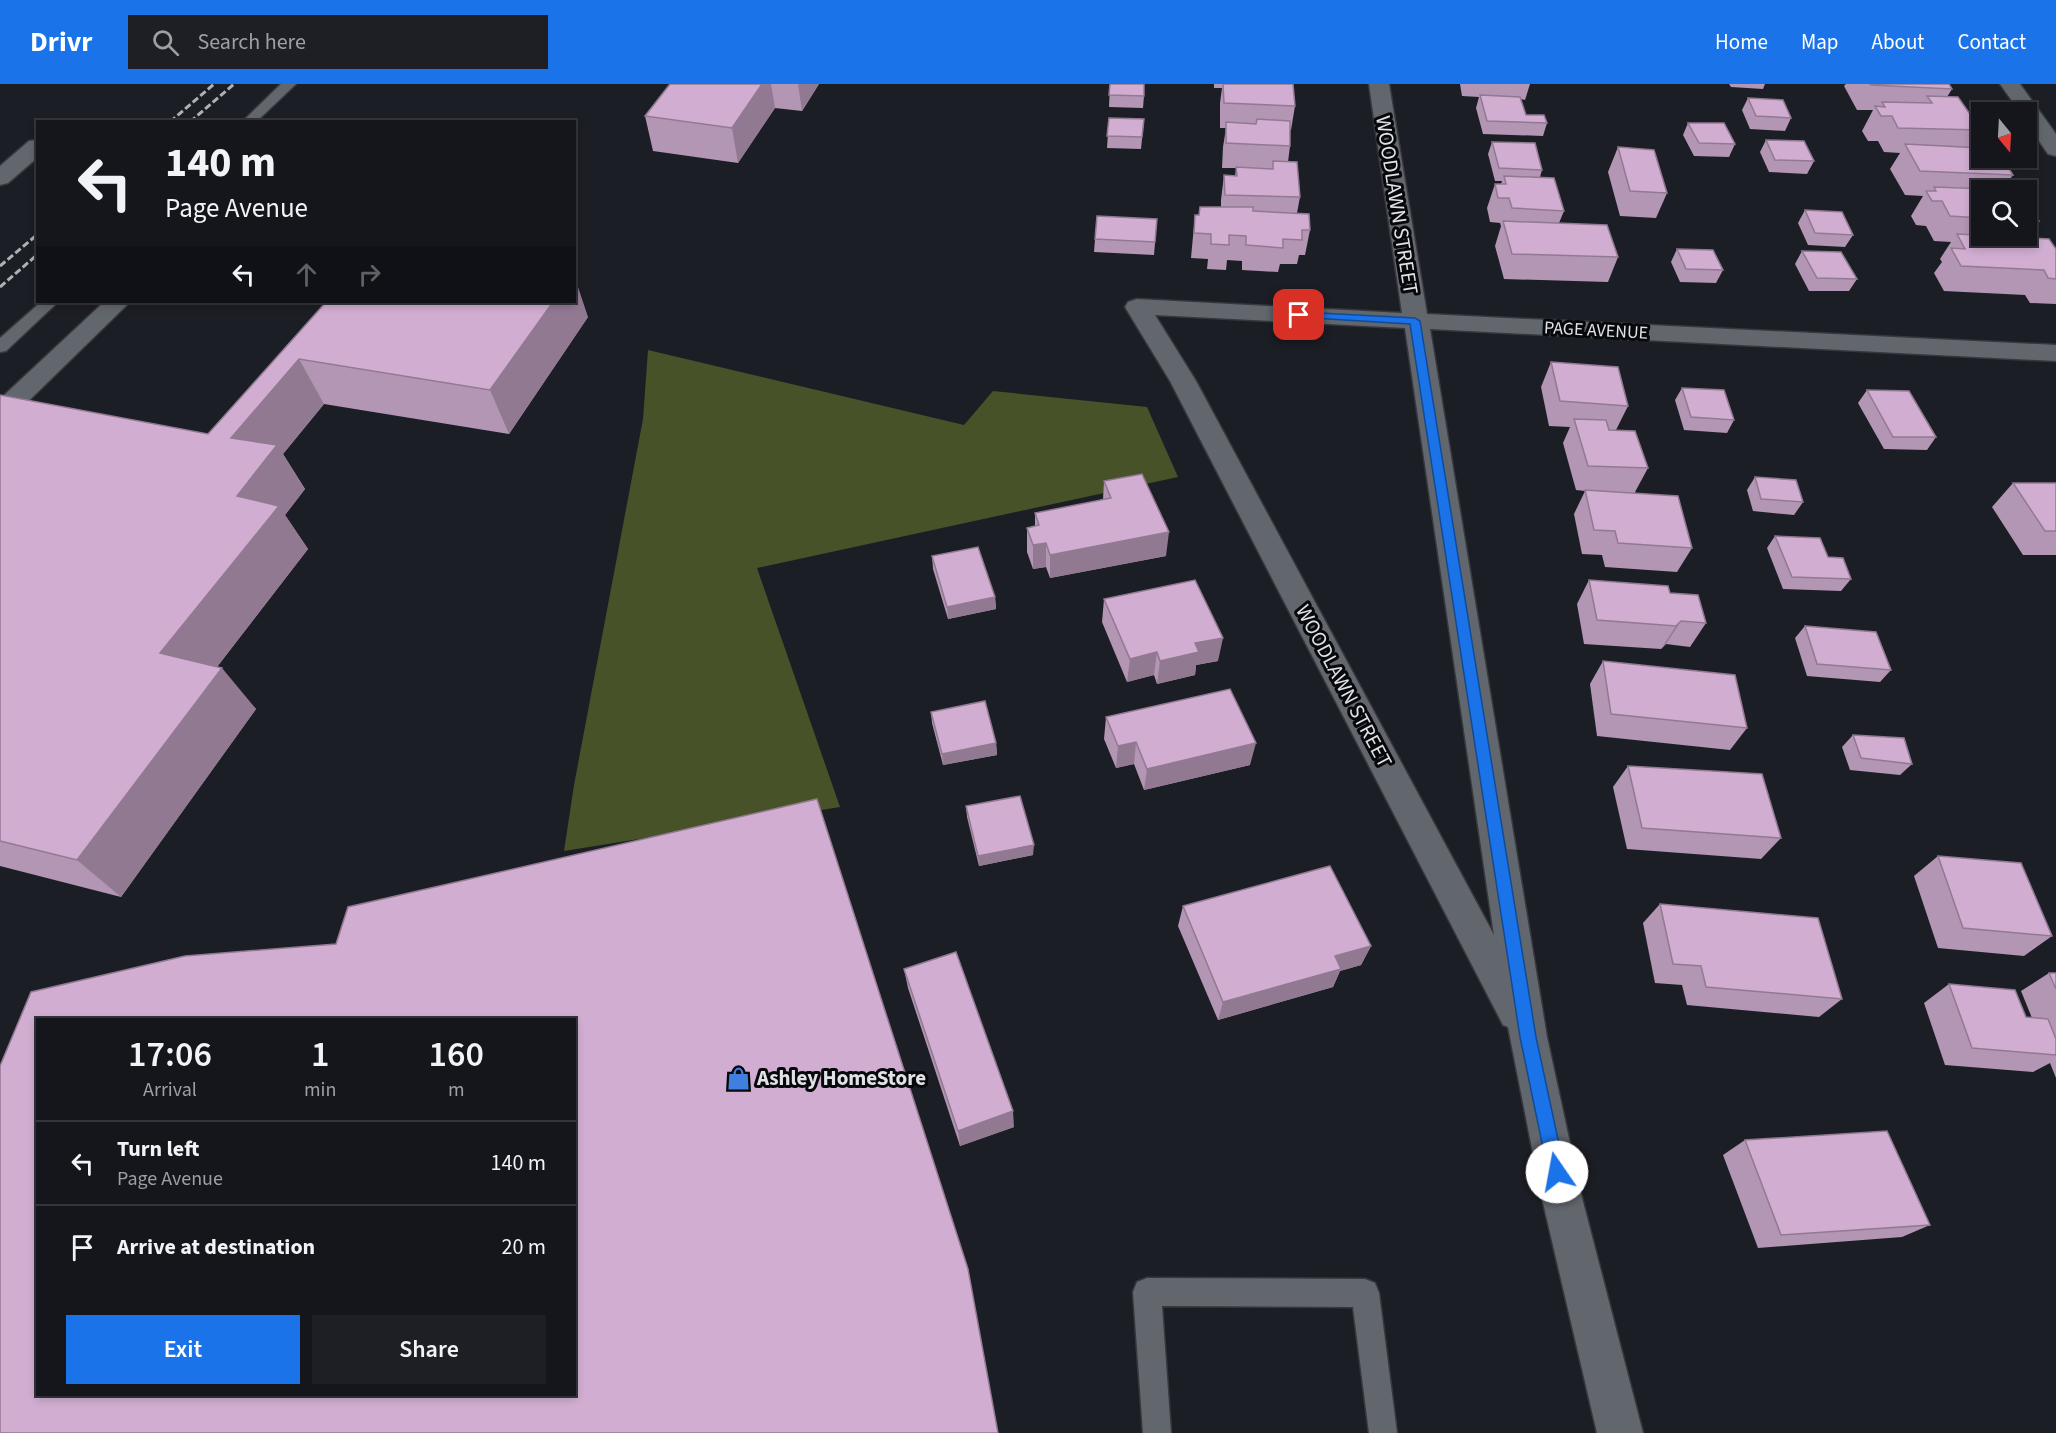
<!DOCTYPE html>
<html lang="en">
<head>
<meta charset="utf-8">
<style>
	:root { --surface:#15161c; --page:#1e1f25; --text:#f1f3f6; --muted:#9d9fa3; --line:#34353b; --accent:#1a73e8 }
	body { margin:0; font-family:"Source Sans 3",sans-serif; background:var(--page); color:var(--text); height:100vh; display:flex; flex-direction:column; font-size:22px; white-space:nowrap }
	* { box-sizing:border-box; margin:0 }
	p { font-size:20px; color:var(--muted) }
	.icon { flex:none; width:33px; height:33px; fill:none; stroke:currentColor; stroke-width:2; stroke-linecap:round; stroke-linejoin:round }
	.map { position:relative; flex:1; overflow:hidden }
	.details { position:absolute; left:36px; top:934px; width:540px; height:378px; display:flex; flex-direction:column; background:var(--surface); border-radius:0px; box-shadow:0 3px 9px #0003,0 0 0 2px var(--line) }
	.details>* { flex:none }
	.top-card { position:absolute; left:36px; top:36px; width:540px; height:183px; border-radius:0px; box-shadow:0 3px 9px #0003,0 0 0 2px var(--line); background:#15161c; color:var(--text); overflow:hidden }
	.needle { width:39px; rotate:162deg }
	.controls { position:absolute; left:1971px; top:18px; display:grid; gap:12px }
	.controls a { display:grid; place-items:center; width:66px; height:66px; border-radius:0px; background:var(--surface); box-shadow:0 3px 9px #0003,0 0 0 2px var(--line); font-size:30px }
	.pin { position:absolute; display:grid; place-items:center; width:51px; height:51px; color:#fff; margin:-26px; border-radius:12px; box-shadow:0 3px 9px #0006 }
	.me { position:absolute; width:66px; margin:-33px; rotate:348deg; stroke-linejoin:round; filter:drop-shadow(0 0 4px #0008) }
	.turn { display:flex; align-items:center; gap:21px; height:126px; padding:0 30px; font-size:27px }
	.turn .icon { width:78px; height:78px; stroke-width:2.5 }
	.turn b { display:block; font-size:42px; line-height:51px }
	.lanes { display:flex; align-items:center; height:57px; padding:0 30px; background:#0003; justify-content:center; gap:30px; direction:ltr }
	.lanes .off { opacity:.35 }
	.eta { display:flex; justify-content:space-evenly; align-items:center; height:102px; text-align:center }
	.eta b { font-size:36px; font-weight:600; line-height:42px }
	.action { display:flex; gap:12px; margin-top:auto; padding:12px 30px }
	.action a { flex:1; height:69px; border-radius:0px; background:var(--accent); color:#fff; font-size:24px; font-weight:600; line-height:69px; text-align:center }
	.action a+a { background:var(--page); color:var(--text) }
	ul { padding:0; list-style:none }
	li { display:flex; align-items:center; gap:18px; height:84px; padding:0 30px; border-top:2px solid var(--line) }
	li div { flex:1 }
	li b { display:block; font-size:22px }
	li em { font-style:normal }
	header { display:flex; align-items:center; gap:36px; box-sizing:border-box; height:84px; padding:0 30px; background:var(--accent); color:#fff }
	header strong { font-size:28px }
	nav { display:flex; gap:33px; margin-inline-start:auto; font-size:21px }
	.search { width:420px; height:54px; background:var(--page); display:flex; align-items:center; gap:15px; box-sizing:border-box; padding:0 21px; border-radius:0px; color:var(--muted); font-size:22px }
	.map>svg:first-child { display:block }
	.forest { fill:#475229 }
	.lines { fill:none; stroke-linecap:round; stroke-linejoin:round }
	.lane-casing { stroke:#37383e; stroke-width:3 }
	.street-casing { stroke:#37383e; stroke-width:3 }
	.lane { fill:#62666d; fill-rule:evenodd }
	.street { fill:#62666d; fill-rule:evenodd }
	.rail { stroke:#aeb0b5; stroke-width:3; stroke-dasharray:7 3; stroke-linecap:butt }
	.wall { fill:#b395b4 }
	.shaded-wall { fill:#927992 }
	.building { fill:#d0add1; stroke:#927992; stroke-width:1.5; fill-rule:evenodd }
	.route { fill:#1a73e8; stroke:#114b97; stroke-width:1.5 }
	.labels { text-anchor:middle; stroke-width:6; stroke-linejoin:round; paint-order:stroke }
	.far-street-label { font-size:18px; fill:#e0e2e6; stroke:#07080b }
	.street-label { font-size:21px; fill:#e0e2e6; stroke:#07080b }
	.poi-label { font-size:21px; font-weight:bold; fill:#e0e2e6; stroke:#07080b; text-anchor:start }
</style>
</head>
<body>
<header>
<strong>Drivr</strong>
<div class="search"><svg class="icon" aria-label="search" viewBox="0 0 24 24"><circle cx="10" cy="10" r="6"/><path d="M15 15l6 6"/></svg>Search here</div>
<nav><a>Home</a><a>Map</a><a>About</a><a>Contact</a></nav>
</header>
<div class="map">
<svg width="2056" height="1349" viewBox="0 0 2056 1349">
	<rect width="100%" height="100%" fill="#1c1e25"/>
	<!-- forest -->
	<polygon class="forest" points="648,266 964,341 993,307 1147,323 1178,393 757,484 840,723 564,767 574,701 643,335"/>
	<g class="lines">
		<defs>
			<g id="lane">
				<polygon points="281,0 296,0 256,38 242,38"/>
				<polygon points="41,218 58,218 6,267 0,268 0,254"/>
				<polygon points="1147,1194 1365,1195 1375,1199 1379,1209 1397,1349 1369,1349 1353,1223 1162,1222 1171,1349 1143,1349 1133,1208 1137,1198"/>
			</g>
			<g id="street">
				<path d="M1369,0H1389L1427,230L2056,261V277L1430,245L1547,953L1581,1110L1643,1349H1597L1541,1110L1508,943L1503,941L1170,297L1125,223L1128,218L1137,215L1402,229ZM1155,231L1405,244L1494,851L1196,297Z"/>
				<polygon points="2000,0 2020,0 2056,50 2056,72 2048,70 2026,38 2026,28 2020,28"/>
				<polygon points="38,56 38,73 8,99 0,101 0,82 29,57"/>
				<polygon points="104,218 130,218 9,336 0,339 0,315"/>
			</g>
		</defs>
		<!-- lane casing -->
		<use href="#lane" class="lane-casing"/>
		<!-- street casing -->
		<use href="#street" class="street-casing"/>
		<!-- lane -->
		<use href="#lane" class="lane"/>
		<!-- street -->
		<use href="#street" class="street"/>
		<!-- rail -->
		<g class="rail">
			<polyline points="170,38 214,0"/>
			<polyline points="190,38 234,0"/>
			<polyline points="0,182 38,150"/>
			<polyline points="0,203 38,170"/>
		</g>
	</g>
	<!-- wall -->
	<g class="wall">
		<polygon points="670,0 819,0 802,27 775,24 738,79 653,67 645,32"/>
		<polygon points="1110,0 1144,12 1143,24 1109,23"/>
		<polygon points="1214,0 1293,0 1295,22 1291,46 1290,46 1290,62 1288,78 1300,113 1297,129 1310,146 1305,171 1299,171 1297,180 1280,180 1278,188 1242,186 1242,177 1227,176 1226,186 1207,185 1208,175 1191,174 1195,131 1199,131 1221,123 1221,116 1224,91 1235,92 1236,84 1222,84 1223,63 1226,44 1220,44 1220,19 1222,4 1214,4"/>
		<polygon points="1460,0 1530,0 1525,16 1521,15 1526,31 1547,39 1543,52 1483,50 1476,24 1479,13 1462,12"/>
		<polygon points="1729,0 1765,0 1763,5 1731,3"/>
		<polygon points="1846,0 1949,0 1952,5 1947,13 1981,46 1970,63 2013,91 2007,99 2017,100 1982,106 1982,152 2026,152 2026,116 2039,137 2027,154 2056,165 2056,220 2030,219 2025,211 1944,207 1934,189 1942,178 1940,175 1951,158 1934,157 1926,142 1916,141 1911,132 1923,112 1905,111 1890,85 1900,69 1884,68 1878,57 1868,57 1862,47 1873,26 1857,26 1844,2"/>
		<polygon points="1748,14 1791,34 1785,47 1750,45 1742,26"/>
		<polygon points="1109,34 1144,35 1141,65 1107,64"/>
		<polygon points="1688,39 1735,60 1729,73 1694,72 1683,51"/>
		<polygon points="1766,56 1814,77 1807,90 1769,88 1760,68"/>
		<polygon points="1492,58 1542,86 1540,93 1564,127 1559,139 1618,173 1608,198 1504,195 1495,162 1501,142 1500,139 1490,138 1487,124 1495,100 1501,100 1502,97 1495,97 1488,70"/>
		<polygon points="1618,63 1667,109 1656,134 1620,132 1608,88"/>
		<polygon points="1805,126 1853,151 1845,163 1808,161 1798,139"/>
		<polygon points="1157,135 1154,171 1094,168 1095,155"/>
		<polygon points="1677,165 1723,186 1716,199 1680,198 1671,178"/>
		<polygon points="1802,167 1857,195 1849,207 1809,207 1795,180"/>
		<polygon points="326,218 588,233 509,350 324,320 283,370 305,405 285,431 308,465 217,583 256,625 121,813 0,782 0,311 208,350"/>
		<polygon points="1551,278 1628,322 1616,346 1648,384 1635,408 1692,464 1677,488 1605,483 1602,471 1582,470 1574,430 1585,407 1576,406 1563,359 1570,343 1549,342 1541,303"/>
		<polygon points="1682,304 1734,336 1727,349 1684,346 1675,316"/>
		<polygon points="1867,306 1936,353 1927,366 1884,365 1858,319"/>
		<polygon points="1755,393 1803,418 1794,431 1753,427 1747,406"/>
		<polygon points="1104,397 1166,472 1050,494 1046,483 1033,485 1027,468 1027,444 1035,442 1035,429 1103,416"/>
		<polygon points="2013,399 2056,399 2056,471 2023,471 1992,423"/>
		<polygon points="1775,452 1851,495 1841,507 1783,505 1767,464"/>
		<polygon points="932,472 995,513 996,525 948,535 933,485"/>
		<polygon points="1589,496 1670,509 1706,539 1690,563 1666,560 1661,565 1584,560 1577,520"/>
		<polygon points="1104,515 1218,577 1196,581 1195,591 1157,600 1154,591 1127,598 1102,538"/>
		<polygon points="1805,542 1891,586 1880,598 1807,592 1795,554"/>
		<polygon points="1603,577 1747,644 1730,666 1597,652 1590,600"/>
		<polygon points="931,628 996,659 997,671 943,681 932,639"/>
		<polygon points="1106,633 1250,681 1144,706 1134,680 1116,684 1104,655"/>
		<polygon points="1853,651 1912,680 1900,691 1850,686 1842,663"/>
		<polygon points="1628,682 1781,754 1761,775 1627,765 1613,703"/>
		<polygon points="966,722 1033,771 979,782 967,733"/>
		<polygon points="1938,772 2052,852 2024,872 1938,864 1914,792"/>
		<polygon points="1660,820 1842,915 1819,933 1687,921 1682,901 1655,899 1643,839"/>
		<polygon points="1183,822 1371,862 1361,881 1340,887 1333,903 1218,936 1178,842"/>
		<polygon points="904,885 1014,1043 960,1062 908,904"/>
		<polygon points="2049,889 2056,889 2056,994 2050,979 2033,988 1945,981 1924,919 1949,900 2026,933 2032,934 2021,907"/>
		<polygon points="1745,1056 1930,1141 1902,1153 1758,1164 1723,1071"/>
	</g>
	<!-- shaded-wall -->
	<g class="shaded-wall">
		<polygon points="762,0 771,0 775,24 738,79 732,44"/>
		<polygon points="798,0 819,0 802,27"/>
		<polygon points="574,191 588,233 509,350 490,306 553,218 574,218"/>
		<polygon points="299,275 324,320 283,370 305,405 285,431 308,465 196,610 160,569 237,412 231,354"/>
		<polygon points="1169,448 1166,472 1050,494 1050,471"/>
		<polygon points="1046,459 1046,483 1033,485 1033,461"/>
		<polygon points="995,513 996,525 948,535 947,523"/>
		<polygon points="1681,537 1666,560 1661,565 1676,542"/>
		<polygon points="1223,554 1218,577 1196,581 1195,591 1157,600 1160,577 1195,559"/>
		<polygon points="1157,568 1154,591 1127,598 1130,575"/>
		<polygon points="222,584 256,625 121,813 77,776"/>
		<polygon points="1136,658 1134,680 1116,684 1118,662"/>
		<polygon points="996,659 997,671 943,681 942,670"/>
		<polygon points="1256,659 1250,681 1144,706 1147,685"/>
		<polygon points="1034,761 1033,771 979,782 978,772"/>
		<polygon points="1371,862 1361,881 1340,887 1333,903 1218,936 1223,918 1335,872"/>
		<polygon points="1013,1027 1014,1043 960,1062 958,1047"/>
	</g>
	<!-- building -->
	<g class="building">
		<polygon points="670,0 762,0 732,44 645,32"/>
		<polygon points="1110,0 1144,0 1144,12 1109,11"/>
		<polygon points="1223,0 1293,0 1295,22 1224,19"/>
		<polygon points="1870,0 1949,0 1952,5 1871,1"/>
		<polygon points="1480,11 1520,13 1526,31 1544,31 1547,39 1487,37"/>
		<polygon points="1927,12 1958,13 1981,46 1898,44 1892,32 1881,32 1875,22 1885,23 1882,18 1932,19"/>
		<polygon points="1748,14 1783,16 1791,34 1756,32"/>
		<polygon points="1109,34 1144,35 1142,53 1107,52"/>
		<polygon points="1257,35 1290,37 1290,62 1226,59 1226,38 1256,40"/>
		<polygon points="1688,39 1724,39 1735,60 1699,59"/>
		<polygon points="1766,56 1804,57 1814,77 1775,76"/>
		<polygon points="1492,58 1535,59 1542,86 1499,84"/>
		<polygon points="1905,60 1982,64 1982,74 2002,74 2013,91 1920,87"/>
		<polygon points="1618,63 1654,66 1667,109 1630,107"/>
		<polygon points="1273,77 1297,78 1300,113 1225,111 1224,91 1237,92 1236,83 1273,85"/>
		<polygon points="1504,92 1554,94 1564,127 1512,124 1509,114 1498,114 1495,100 1506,100"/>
		<polygon points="1983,98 2017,100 2021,106 1982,106 1982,134 1950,132 1942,117 1932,117 1926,107 1936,107 1934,103 1988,105"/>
		<polygon points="2026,116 2039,137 2026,136"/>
		<polygon points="1200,123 1253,123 1253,127 1309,130 1310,146 1302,146 1302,156 1283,155 1283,164 1246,161 1246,152 1229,151 1229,161 1211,160 1211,150 1194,149 1195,131 1199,131"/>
		<polygon points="1805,126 1842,128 1853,151 1815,149"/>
		<polygon points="1097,132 1157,135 1155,158 1095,155"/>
		<polygon points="1503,137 1607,141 1618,173 1512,170"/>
		<polygon points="1957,150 2049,155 2056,165 2056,195 2048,194 2044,186 1961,182 1951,164 1965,165"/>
		<polygon points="1677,165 1713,166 1723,186 1686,185"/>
		<polygon points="1802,167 1841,168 1857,195 1817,194"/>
		<polygon points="326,218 553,218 490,306 299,275 231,354 277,361 237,412 279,422 160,569 222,584 77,776 0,757 0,311 208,350"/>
		<polygon points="1551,278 1618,283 1628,322 1560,317"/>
		<polygon points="1682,304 1724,306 1734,336 1691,333"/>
		<polygon points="1867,306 1909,307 1936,353 1893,353"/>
		<polygon points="1574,335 1606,336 1609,346 1635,347 1648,384 1588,382"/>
		<polygon points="1142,390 1169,448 1050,471 1046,459 1033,461 1027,444 1039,441 1035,429 1111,414 1104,397"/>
		<polygon points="1755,393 1796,396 1803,418 1761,415"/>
		<polygon points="2013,399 2056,399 2056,447 2045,447"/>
		<polygon points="1585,406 1678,412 1692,464 1618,459 1615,447 1594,446"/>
		<polygon points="1775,452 1820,454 1828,473 1843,474 1851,495 1792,493"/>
		<polygon points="978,463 995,513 947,523 932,472"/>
		<polygon points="1195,496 1223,554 1195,559 1199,568 1160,577 1157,568 1130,575 1104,515"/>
		<polygon points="1589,496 1668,502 1670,509 1698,511 1706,539 1681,537 1676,542 1597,536"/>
		<polygon points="1805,542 1876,548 1891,586 1817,580"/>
		<polygon points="1603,577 1735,591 1747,644 1611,630"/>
		<polygon points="1230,605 1256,659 1147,685 1136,658 1118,662 1106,633"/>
		<polygon points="985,617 996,659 942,670 931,628"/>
		<polygon points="1853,651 1904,654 1912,680 1861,674"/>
		<polygon points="1628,682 1762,690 1781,754 1642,744"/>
		<polygon points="1020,712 1034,761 978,772 966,722"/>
		<path d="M817,715L968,1185L998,1349H0V982L31,908L185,872L336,860L348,823ZM38,936H574V1311H38Z"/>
		<polygon points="1938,772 2021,779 2052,852 1963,844"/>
		<polygon points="1330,782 1371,862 1335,872 1341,885 1223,918 1183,822"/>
		<polygon points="1660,820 1818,834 1842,915 1706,903 1701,882 1673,880"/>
		<polygon points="956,868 1013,1027 958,1047 904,885"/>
		<polygon points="2049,889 2056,889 2056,905"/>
		<polygon points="1949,900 2015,906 2026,933 2048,935 2056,955 2056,971 1972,964"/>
		<polygon points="1887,1047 1930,1141 1781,1151 1745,1056"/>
	</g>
	<!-- route -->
	<polygon class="route" points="1299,228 1415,234 1420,237 1536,953 1565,1088 1562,1094 1557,1096 1551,1094 1548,1088 1520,953 1410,240 1295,233 1294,231"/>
	<!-- icons -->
	<defs>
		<symbol id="shop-bare" viewBox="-9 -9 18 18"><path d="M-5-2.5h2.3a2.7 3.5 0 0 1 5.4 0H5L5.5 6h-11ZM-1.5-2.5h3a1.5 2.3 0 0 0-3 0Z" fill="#3f7fe0" stroke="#07080b" stroke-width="2.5" paint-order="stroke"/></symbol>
	</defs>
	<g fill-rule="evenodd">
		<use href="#shop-bare" x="722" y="978" width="33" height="33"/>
	</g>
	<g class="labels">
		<!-- far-street labels -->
		<g class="far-street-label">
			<text transform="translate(1596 246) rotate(3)" y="6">PAGE AVENUE</text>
		</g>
		<!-- street labels -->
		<g class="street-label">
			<text transform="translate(1397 121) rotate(81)" y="7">WOODLAWN STREET</text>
			<text transform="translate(1344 602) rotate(62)" y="7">WOODLAWN STREET</text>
		</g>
		<!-- poi labels -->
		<g class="poi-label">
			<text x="757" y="1001">Ashley HomeStore</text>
		</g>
	</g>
</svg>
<div class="controls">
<a><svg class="needle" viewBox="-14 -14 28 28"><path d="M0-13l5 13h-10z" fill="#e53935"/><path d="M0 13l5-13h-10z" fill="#9d9fa3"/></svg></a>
<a><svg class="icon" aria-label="search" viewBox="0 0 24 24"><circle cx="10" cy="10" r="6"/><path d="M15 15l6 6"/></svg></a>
</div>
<div class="pin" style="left:1299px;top:231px;background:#d93025"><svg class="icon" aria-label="arrive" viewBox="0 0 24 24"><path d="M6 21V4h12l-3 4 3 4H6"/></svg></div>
<svg class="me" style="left:1557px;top:1088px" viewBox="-20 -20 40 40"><circle r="19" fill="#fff"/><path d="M0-13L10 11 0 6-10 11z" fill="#1a73e8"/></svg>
<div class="top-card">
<div class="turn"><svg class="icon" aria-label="left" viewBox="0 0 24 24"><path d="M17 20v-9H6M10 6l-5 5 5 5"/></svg><div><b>140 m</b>Page Avenue</div></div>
<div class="lanes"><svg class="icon" aria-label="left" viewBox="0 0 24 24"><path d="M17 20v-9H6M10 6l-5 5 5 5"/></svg><svg class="icon off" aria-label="ahead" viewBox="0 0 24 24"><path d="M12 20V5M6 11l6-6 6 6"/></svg><svg class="icon off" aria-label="right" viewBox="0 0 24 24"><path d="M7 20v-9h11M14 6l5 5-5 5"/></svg></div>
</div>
<section class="details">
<div class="eta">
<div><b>17:06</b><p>Arrival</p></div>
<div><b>1</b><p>min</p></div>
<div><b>160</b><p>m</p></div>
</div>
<ul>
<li><svg class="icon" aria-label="left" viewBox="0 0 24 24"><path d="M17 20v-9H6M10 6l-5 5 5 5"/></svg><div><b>Turn left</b><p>Page Avenue</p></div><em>140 m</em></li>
<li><svg class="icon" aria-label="arrive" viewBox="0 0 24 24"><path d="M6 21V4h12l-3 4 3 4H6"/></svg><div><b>Arrive at destination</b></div><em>20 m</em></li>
</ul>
<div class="action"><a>Exit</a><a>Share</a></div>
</section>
</div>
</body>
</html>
